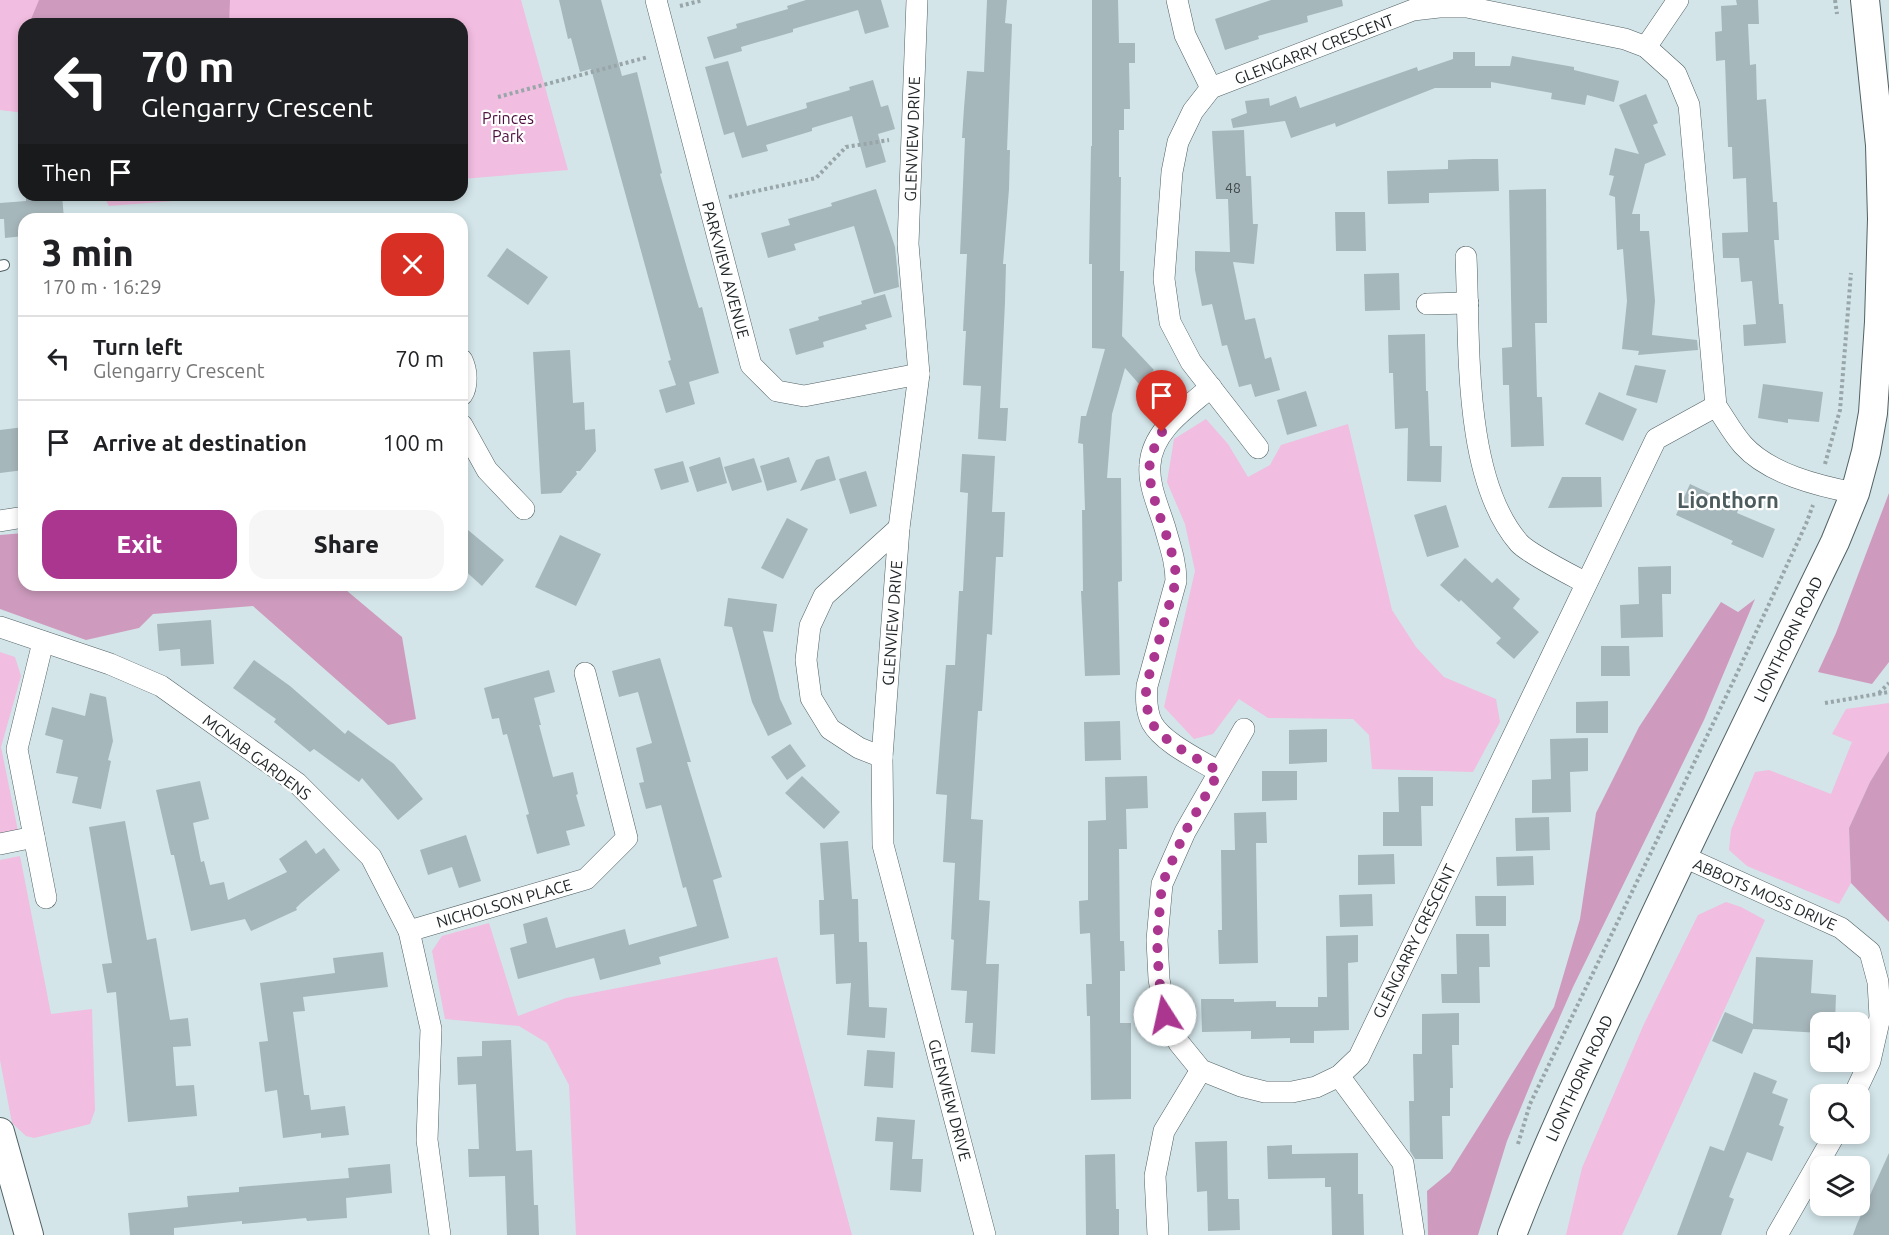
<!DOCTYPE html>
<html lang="en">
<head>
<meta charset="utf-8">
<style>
	:root { --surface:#fff; --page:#f6f6f6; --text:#202124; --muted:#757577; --line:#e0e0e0; --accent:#ab368f }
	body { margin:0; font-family:Ubuntu,sans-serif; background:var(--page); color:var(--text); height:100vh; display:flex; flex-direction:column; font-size:22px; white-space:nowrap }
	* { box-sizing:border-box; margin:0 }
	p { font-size:20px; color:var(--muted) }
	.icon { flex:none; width:33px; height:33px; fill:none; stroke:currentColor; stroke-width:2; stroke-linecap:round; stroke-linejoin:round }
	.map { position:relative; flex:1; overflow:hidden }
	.details { position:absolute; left:18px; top:213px; width:450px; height:378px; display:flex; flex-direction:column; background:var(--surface); border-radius:18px; box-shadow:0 3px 9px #0003 }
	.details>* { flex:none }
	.banner { position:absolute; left:18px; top:18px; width:450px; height:183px; border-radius:18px; box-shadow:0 3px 9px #0003; background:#202124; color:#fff; overflow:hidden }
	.controls { position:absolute; left:1810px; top:1012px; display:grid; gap:12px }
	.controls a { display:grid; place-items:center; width:60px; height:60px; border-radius:12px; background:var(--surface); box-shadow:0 3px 9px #0003; font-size:30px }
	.pin { position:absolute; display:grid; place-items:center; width:51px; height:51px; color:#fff; margin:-62px -26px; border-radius:50% 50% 50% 0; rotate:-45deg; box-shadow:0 0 6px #0007 }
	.pin .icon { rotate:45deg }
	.me { position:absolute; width:66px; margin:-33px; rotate:350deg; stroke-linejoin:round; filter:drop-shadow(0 0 4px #0008) }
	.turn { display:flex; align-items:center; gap:21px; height:126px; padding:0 24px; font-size:27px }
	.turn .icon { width:78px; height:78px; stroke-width:2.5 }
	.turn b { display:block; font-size:42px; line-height:51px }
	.then { display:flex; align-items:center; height:57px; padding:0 24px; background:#0003; gap:12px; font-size:22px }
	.round { display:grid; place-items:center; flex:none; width:63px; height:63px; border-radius:18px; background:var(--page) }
	.headline { display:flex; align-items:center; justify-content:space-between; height:102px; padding:0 24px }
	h1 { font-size:36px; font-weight:800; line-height:45px }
	.action { display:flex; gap:12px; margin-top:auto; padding:12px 24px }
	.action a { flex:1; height:69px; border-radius:18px; background:var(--accent); color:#fff; font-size:24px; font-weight:800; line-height:69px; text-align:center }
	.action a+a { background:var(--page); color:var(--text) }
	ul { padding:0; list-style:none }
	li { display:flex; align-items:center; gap:18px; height:84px; padding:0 24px; border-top:2px solid var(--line) }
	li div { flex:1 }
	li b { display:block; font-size:22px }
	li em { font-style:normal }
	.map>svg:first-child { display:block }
	.green { fill:#f1bde0 }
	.forest { fill:#ce9bbe }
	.building { fill:#a6b7bb }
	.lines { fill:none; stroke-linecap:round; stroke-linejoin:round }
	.lane-casing { stroke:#516164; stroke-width:12 }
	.street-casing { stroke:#516164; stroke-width:22 }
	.secondary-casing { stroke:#516164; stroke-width:30 }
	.path { stroke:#98a6a9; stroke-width:4; stroke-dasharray:3 3; stroke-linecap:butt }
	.lane { stroke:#fff; stroke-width:10 }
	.street { stroke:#fff; stroke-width:21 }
	.secondary { stroke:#fff; stroke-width:28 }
	.route { stroke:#ab368f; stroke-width:10; stroke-dasharray:0 18 }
	.labels { text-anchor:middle; stroke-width:4.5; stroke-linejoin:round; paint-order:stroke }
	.number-label { font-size:14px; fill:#414a4c }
	.street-label { font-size:16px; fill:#1f2527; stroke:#fff }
	.park-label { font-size:16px; fill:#4b0e3d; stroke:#fff }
	.district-label { font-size:22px; font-weight:bold; fill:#4c5b5e; stroke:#fff }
</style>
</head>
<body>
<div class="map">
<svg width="1889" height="1235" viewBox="0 0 1889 1235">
	<rect width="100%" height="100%" fill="#d3e5e9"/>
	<!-- green -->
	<g class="green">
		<polygon points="0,0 521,0 568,170 462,179 462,24 24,24 24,113 0,110"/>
		<polygon points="103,195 251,195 109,206"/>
		<polygon points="1206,419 1228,444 1248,477 1270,465 1281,445 1348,424 1392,610 1416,647 1444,677 1496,699 1500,722 1473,772 1372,769 1369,735 1353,719 1268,718 1239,699 1213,734 1194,739 1164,707 1195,571 1185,524 1167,482 1174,439"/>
		<polygon points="0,652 15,657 21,676 1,747 18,831 0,835"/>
		<polygon points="1889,703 1889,751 1870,782 1849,828 1851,883 1839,904 1747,866 1729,850 1731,830 1755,772 1769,770 1831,794 1852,742 1832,734 1846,709"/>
		<polygon points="20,856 51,1014 92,1009 95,1110 90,1124 34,1138 26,1136 12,1123 0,1060 0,860"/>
		<polygon points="1726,902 1741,907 1765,920 1622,1235 1566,1235 1582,1168 1644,1024 1698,915"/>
		<polygon points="489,923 518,1016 566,998 777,957 852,1235 576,1235 569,1085 547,1043 519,1026 445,1019 432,951 442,936"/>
	</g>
	<!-- forest -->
	<g class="forest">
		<polygon points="39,0 230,0 229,24 29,24"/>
		<polygon points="1889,493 1889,662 1872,684 1818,672 1836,633"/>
		<polygon points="24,533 24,585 340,585 402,637 416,719 388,725 253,606 153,614 139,628 86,640 0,609 0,535"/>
		<polygon points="1755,599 1704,720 1573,987 1536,1071 1507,1141 1478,1235 1428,1235 1427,1191 1450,1172 1554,1007 1580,919 1596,813 1639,727 1721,602 1738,612"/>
		<polygon points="1889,751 1889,922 1851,883 1849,828 1870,782"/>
	</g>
	<!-- building -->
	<g class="building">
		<polygon points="559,0 601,0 622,76 637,72 662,173 660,174 687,268 699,308 702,307 719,373 689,382 695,404 666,413 659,390 676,385 668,361 671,360 591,69 580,72 571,38 568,39"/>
		<polygon points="806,0 881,0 889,27 865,34 858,10 793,29 793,32 741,47 742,51 714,59 707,37 737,28 736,24 788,9 787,6"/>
		<polygon points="987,0 1007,0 1005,23 1012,24 1007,150 1010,150 1009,189 1003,264 1006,264 1005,302 1000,408 1008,408 1006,441 978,439 981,386 963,385 966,331 963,331 967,254 960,254 965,138 962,138 964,108 967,71 984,72"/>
		<polygon points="1092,0 1118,0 1119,43 1135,43 1135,63 1129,63 1130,109 1124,109 1124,130 1119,130 1119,177 1121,177 1120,271 1124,271 1122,336 1154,370 1139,384 1125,368 1112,414 1107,478 1121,478 1122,581 1118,582 1120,675 1085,676 1081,591 1083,591 1082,510 1085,510 1083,444 1078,443 1081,416 1086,416 1105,349 1092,348 1092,264 1089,264 1091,146 1092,146"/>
		<polygon points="1271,0 1342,0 1343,6 1307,16 1308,22 1258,36 1259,39 1225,50 1215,19"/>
		<polygon points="1736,0 1758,0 1759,24 1748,24 1750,65 1756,64 1757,100 1766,99 1773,202 1777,202 1779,240 1774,240 1779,304 1783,304 1786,343 1744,346 1743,325 1756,324 1752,281 1741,282 1739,258 1723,258 1722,233 1748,232 1746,178 1733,179 1732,147 1728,147 1725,60 1716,61 1715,32 1722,31 1721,6 1737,5"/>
		<polygon points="1453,52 1475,52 1475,66 1510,66 1512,56 1574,67 1574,70 1619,81 1614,102 1587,95 1585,105 1551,99 1552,93 1491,82 1491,88 1435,88 1336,127 1335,123 1291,138 1285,121 1233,128 1231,119 1247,113 1245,101 1269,98 1270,106 1296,96 1300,108 1417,67 1418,71 1453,59"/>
		<polygon points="728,61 747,126 807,108 806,103 850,90 849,87 873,80 881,107 888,105 895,129 878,134 886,162 866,168 852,116 812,128 812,131 766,145 768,151 742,158 734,132 724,135 705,67"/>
		<polygon points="1646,94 1658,123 1653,125 1666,155 1645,164 1632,214 1640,214 1640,231 1649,231 1655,301 1652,335 1697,340 1698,350 1638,355 1639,351 1622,349 1627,301 1623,249 1617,250 1615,197 1609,195 1614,176 1609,175 1615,148 1639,154 1619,105"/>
		<polygon points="1244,130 1246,176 1251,176 1253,224 1258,224 1254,264 1233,262 1245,320 1255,318 1265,359 1271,357 1280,390 1255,397 1251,384 1239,387 1227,345 1222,346 1212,304 1202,306 1195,270 1195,251 1230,252 1228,199 1216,199 1212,131"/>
		<polygon points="1473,159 1498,159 1499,191 1429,193 1429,203 1388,204 1387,171 1448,169 1448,160"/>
		<polygon points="876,189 895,247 899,287 874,294 854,226 794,244 796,250 768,258 761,233 790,225 788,219 832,206 831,203"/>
		<polygon points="1546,189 1547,323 1535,323 1537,397 1542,397 1544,446 1511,447 1509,385 1503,385 1502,348 1512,347 1509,190"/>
		<polygon points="26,195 62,195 64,219 24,219 24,236 5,238 4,219 0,219 0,203 26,201"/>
		<polygon points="1335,212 1365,212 1366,251 1336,251"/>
		<polygon points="507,248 548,277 528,305 487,276"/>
		<polygon points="1399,273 1400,310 1365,311 1364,274"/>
		<polygon points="885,294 892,317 865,325 867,329 823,342 824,347 796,355 789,329 819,320 818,317 862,304 861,301"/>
		<polygon points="1425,334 1426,391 1428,391 1430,446 1442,446 1441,482 1407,481 1408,428 1395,429 1393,373 1389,373 1388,335"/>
		<polygon points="570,350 573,403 584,402 585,430 595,429 596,451 580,471 576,471 577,474 561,493 541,494 533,352"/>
		<polygon points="1635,365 1666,370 1657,403 1626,395"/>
		<polygon points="1763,384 1823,392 1819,422 1788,419 1788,423 1758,418"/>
		<polygon points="1306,391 1317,426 1287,435 1277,400"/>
		<polygon points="1599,392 1637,409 1623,441 1585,424"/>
		<polygon points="24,427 24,470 0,473 0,430"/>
		<polygon points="962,454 995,456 992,512 1005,512 1003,557 996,557 992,635 987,634 982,711 978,711 971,819 983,820 979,900 990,901 986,964 999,964 995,1054 971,1052 973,1023 965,1023 967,991 951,990 954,940 951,939 955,863 943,862 947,795 936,794 946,665 955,665 959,591 963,591 968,493 960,492"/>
		<polygon points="829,456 836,480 800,491 816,460"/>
		<polygon points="720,457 727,483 697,492 689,467"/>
		<polygon points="789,457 797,482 767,491 760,466"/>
		<polygon points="754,458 762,482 732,491 724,467"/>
		<polygon points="683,461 689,482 661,490 654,469"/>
		<polygon points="866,471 877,506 850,514 839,479"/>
		<polygon points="1562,477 1601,477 1602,507 1548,508"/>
		<polygon points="1690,484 1739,507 1737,513 1775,529 1763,558 1731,544 1733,541 1676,515"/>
		<polygon points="1446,505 1459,547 1427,557 1414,515"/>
		<polygon points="787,518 808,529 783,579 761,568"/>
		<polygon points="462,525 504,560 482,586 462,568"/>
		<polygon points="560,535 601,554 576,606 535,587"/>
		<polygon points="1465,558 1492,583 1497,578 1520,599 1513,608 1539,632 1514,659 1496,643 1501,638 1461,600 1459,602 1440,585"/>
		<polygon points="1671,566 1671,594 1662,594 1663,637 1621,638 1620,605 1639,604 1638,567"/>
		<polygon points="728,598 777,604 773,632 763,631 780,699 792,724 768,736 752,702 732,627 724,626"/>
		<polygon points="211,620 214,664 181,666 180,649 159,651 157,624"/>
		<polygon points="1601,646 1629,646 1630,676 1601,676"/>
		<polygon points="660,658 691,762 687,762 722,877 713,880 729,938 659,957 661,964 600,980 594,958 518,979 510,948 527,943 523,924 547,917 556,948 625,929 629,945 697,926 686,887 683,888 661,805 646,809 639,783 644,782 636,748 652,743 638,692 619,697 612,671"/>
		<polygon points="254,660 290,686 345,734 348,730 394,764 423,799 398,820 362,778 359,782 314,749 310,752 274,722 276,719 233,688"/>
		<polygon points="549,670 555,692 534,698 541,725 539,725 553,777 573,772 578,794 576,795 585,826 566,831 570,845 537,854 526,815 529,814 507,734 503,735 499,718 492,719 484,688"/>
		<polygon points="90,693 106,697 113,741 108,760 111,761 101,809 72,803 78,777 56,773 63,740 45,735 52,707 85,716"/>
		<polygon points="1608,701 1608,733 1576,733 1576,702"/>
		<polygon points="1120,721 1121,760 1085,761 1084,722"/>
		<polygon points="1327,729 1327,762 1289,764 1289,730"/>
		<polygon points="1588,738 1588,771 1570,772 1571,812 1532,813 1532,780 1551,779 1550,739"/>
		<polygon points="790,744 806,766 787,780 771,757"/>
		<polygon points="1262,771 1297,771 1297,800 1262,801"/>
		<polygon points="802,776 840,812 824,829 785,793"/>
		<polygon points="1147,776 1148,808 1126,809 1127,849 1119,849 1120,941 1124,941 1125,971 1120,971 1120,1023 1131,1023 1131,1099 1091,1100 1090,1016 1087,1016 1086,984 1092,984 1090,933 1080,934 1079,901 1088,900 1088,821 1106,820 1105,777"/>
		<polygon points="1398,777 1433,777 1433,806 1421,806 1422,846 1383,846 1383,812 1399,812"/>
		<polygon points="200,781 209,819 193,823 201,862 204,861 210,885 224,882 228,900 287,872 279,859 306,840 316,854 324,848 340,870 301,903 296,908 297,910 251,931 245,919 191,931 174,855 171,855 156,790"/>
		<polygon points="1266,812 1267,843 1256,843 1258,963 1219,964 1218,930 1222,930 1221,850 1235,850 1234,813"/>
		<polygon points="1549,817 1550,850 1516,851 1515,818"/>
		<polygon points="125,821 147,940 156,938 170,1020 188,1018 191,1046 173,1047 176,1086 194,1085 197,1116 128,1122 116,992 107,993 102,964 112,963 89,827"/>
		<polygon points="466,835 481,881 459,888 452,867 428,875 420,850"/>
		<polygon points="848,841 852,899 858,899 859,942 867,942 869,1007 887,1008 885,1038 847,1035 851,983 836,984 834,934 820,935 819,900 824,900 820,843"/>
		<polygon points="1394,854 1395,884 1358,885 1358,855"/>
		<polygon points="1533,856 1534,885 1497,886 1496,857"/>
		<polygon points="1372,894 1373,926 1340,927 1339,895"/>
		<polygon points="1475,896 1506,896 1506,926 1476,926"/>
		<polygon points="1456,934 1489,934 1490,967 1479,967 1480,1003 1442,1003 1441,974 1457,974"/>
		<polygon points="1358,935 1358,962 1348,963 1349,1030 1314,1031 1314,1043 1290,1043 1290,1038 1251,1039 1251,1031 1202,1032 1201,999 1234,999 1234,1002 1276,1001 1276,1007 1318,1007 1318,997 1327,997 1326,936"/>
		<polygon points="383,952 388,987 303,997 305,1011 293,1012 304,1095 309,1095 311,1110 345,1106 349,1135 321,1138 321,1133 283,1138 277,1090 265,1092 259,1042 268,1041 260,983 335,973 333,958"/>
		<polygon points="1756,957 1813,960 1811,993 1836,995 1835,1023 1821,1023 1821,1033 1753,1029 1742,1054 1712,1041 1725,1012 1753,1024"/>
		<polygon points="1459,1013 1459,1045 1452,1045 1453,1088 1450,1088 1450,1116 1442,1116 1443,1159 1415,1159 1410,1151 1409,1101 1414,1101 1413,1054 1422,1054 1422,1014"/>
		<polygon points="511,1040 516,1151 532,1150 534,1205 538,1205 539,1235 507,1235 505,1176 469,1177 468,1149 479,1149 476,1084 458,1085 457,1057 482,1056 482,1041"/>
		<polygon points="867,1050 895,1052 893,1088 864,1086"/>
		<polygon points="1754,1072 1777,1081 1772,1093 1788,1099 1779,1125 1784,1127 1772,1161 1747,1152 1729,1197 1734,1199 1721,1235 1677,1235 1710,1146 1724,1151"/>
		<polygon points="877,1117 915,1120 912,1159 923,1159 921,1192 890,1190 893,1142 875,1141"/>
		<polygon points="1227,1141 1228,1199 1239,1199 1240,1230 1208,1231 1207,1191 1197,1192 1195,1142"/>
		<polygon points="1292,1145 1292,1154 1358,1153 1358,1194 1363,1194 1364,1235 1332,1235 1331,1187 1325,1187 1325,1178 1268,1179 1267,1146"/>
		<polygon points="1889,1153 1889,1235 1853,1235 1857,1224"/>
		<polygon points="1115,1154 1116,1209 1119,1209 1119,1235 1086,1235 1085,1155"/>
		<polygon points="390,1164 392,1193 346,1198 347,1218 307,1221 306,1218 242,1224 242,1221 174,1228 174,1235 130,1235 128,1213 188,1207 187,1196 239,1192 239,1187 349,1178 348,1168"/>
	</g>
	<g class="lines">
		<defs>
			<polyline id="lane" points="0,266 4,265"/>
			<g id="street">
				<polyline points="656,0 751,365 777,391 804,396 919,374"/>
				<polyline points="917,0 908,244 919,374 899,528 882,757 883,845 985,1235"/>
				<polyline points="1177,0 1185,35 1211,88"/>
				<polyline points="1646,47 1678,0"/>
				<path d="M1466,257C1470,341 1462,477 1519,543C1529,554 1571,575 1586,583"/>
				<polyline points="1427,304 1468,303"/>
				<path d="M462,360C467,370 468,386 462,395"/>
				<path d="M1211,387C1187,408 1152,430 1150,465C1148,485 1159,508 1165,528C1170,546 1176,562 1176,581L1147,686C1146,699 1146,711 1152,723C1163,743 1200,760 1219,772"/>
				<polyline points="462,425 487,470 524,509"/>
				<path d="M1258,448L1191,362L1170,322L1164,279L1172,172L1178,142L1193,111L1211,88L1413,10L1439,7H1467L1625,39L1646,47L1676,74L1689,105L1716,406C1725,419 1733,434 1743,445C1769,474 1819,486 1855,493"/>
				<polyline points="0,521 24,517"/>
				<polyline points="0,627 110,664 161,686 297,783 371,857 409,931 431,1029 427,1140 440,1235"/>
				<polyline points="43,642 17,749 46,898"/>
				<polyline points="1244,729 1185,832 1162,884 1157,940 1159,979 1165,1015 1179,1043 1201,1070 1241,1086 1265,1092 1292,1092 1316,1087 1339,1076 1359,1057 1656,439 1716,406"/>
				<polyline points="882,757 859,748 830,729 811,698 806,660 810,626 824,596 899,528"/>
				<polyline points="0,844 34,837"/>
				<polyline points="1682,856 1841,928 1870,952 1878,982 1880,1017 1870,1061 1854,1095"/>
				<polyline points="409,931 586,879 627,838 585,673"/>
				<polyline points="1339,1076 1403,1163 1414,1235"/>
				<polyline points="1158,1235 1155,1176 1164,1131 1201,1070"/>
				<polyline points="1777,1235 1835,1134"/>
			</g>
			<g id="secondary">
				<polyline points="0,1132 29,1235"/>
				<path d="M1512,1235C1546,1146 1587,1060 1628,973C1695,828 1765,686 1835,542L1855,493L1866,452L1873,413L1879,322L1882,219L1880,145L1865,0"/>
			</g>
		</defs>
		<!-- lane casing -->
		<use href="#lane" class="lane-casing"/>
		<!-- street casing -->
		<use href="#street" class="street-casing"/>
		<!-- secondary casing -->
		<use href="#secondary" class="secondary-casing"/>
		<!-- path -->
		<g class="path">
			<polyline points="1835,0 1837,14"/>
			<polyline points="680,6 703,0"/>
			<polyline points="498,97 648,57"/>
			<polyline points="729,197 816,178 846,147 889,140"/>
			<polyline points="1825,464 1840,410 1851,273"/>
			<polyline points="1879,693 1889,683"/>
			<polyline points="1825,703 1889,692"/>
			<polyline points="1518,1144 1530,1104 1733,682 1806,524 1813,505"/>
		</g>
		<!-- lane -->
		<use href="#lane" class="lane"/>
		<!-- street -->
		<use href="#street" class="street"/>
		<!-- secondary -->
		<use href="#secondary" class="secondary"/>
	</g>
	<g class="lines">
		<!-- route -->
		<path class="route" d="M1162,432C1157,442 1152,451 1150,462C1145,496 1176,543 1176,581L1146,686C1146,699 1146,711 1152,723C1163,743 1200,759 1219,772L1185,832L1162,884L1157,940L1159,979L1165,1015"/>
	</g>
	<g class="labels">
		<!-- number labels -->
		<g class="number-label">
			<text x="1233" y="193">48</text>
		</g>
		<!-- street labels -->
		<g class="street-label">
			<text transform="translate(1314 49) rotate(-21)" y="6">GLENGARRY CRESCENT</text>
			<text transform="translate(912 139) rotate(-88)" y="6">GLENVIEW DRIVE</text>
			<text transform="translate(726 270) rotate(75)" y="6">PARKVIEW AVENUE</text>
			<text transform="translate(892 623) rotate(-86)" y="6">GLENVIEW DRIVE</text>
			<text transform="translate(1788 639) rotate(-64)" y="6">LIONTHORN ROAD</text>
			<text transform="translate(257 757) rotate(37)" y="6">MCNAB GARDENS</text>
			<text transform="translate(1765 894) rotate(24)" y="6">ABBOTS MOSS DRIVE</text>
			<text transform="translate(504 903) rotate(-16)" y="6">NICHOLSON PLACE</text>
			<text transform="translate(1414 941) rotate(-64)" y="6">GLENGARRY CRESCENT</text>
			<text transform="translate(1579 1078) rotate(-65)" y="6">LIONTHORN ROAD</text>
			<text transform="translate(950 1100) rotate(75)" y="6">GLENVIEW DRIVE</text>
		</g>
		<!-- park labels -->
		<g class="park-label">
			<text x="508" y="124">Princes<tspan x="508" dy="18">Park</tspan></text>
		</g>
		<!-- district labels -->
		<g class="district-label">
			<text x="1728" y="508">Lionthorn</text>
		</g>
	</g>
</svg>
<div class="controls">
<a><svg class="icon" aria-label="sound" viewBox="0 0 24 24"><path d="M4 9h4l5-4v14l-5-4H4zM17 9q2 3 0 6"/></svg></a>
<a><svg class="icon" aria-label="search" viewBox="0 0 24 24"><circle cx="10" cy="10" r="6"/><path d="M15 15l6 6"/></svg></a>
<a><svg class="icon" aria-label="layers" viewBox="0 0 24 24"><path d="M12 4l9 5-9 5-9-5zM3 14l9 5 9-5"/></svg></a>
</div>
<div class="pin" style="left:1162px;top:432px;background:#d93025"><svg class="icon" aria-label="arrive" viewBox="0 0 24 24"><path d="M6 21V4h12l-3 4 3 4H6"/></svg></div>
<svg class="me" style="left:1165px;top:1015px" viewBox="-20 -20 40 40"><circle r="19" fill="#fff"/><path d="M0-13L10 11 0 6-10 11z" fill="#ab368f"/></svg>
<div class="banner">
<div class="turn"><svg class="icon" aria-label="left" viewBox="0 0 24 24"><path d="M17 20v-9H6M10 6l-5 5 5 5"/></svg><div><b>70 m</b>Glengarry Crescent</div></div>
<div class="then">Then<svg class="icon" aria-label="arrive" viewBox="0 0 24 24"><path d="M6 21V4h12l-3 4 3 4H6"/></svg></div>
</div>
<section class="details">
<div class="headline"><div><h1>3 min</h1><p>170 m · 16:29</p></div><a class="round" style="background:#d93025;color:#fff"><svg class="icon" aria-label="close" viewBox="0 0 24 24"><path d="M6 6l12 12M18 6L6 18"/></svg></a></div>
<ul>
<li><svg class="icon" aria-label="left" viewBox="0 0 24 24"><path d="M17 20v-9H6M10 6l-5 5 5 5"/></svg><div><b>Turn left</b><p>Glengarry Crescent</p></div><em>70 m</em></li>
<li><svg class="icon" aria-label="arrive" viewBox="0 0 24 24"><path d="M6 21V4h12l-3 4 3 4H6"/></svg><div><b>Arrive at destination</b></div><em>100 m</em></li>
</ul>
<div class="action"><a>Exit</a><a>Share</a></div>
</section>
</div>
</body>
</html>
